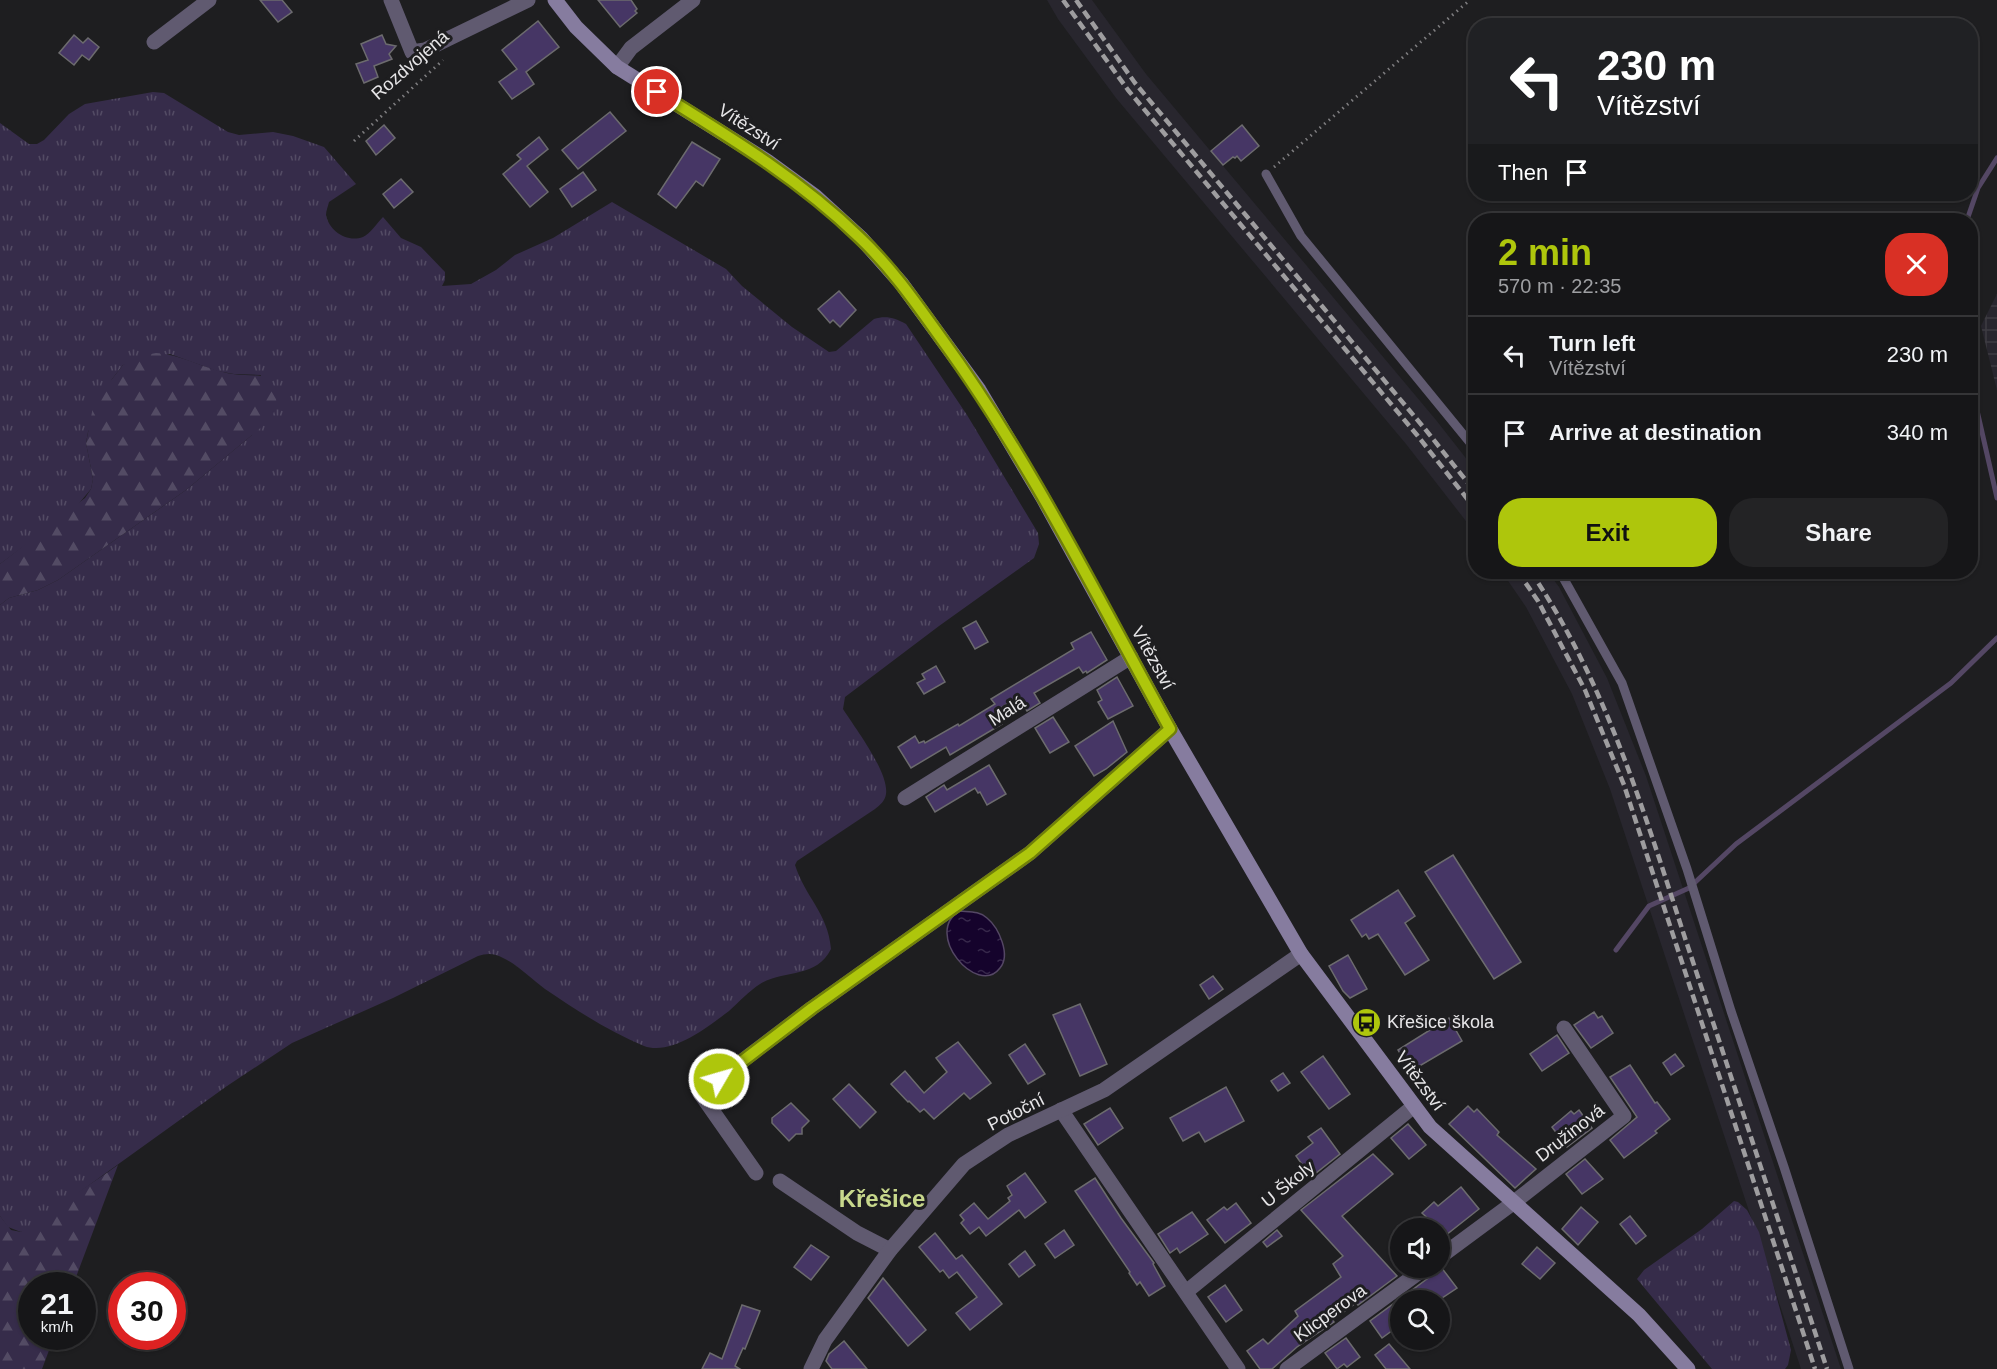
<!DOCTYPE html>
<html lang="en">
<head>
<meta charset="utf-8">
<style>
	:root { --surface:#161618; --page:#232325; --text:#f1f3f6; --muted:#9e9fa2; --line:#353537; --accent:#aec60c }
	body { margin:0; font-family:Helvetica,sans-serif; background:var(--page); color:var(--text); height:100vh; display:flex; flex-direction:column; font-size:22px; white-space:nowrap }
	* { box-sizing:border-box; margin:0 }
	p { font-size:20px; color:var(--muted) }
	.icon { flex:none; width:33px; height:33px; fill:none; stroke:currentColor; stroke-width:2; stroke-linecap:round; stroke-linejoin:round }
	.map { position:relative; flex:1; overflow:hidden }
	.details { position:absolute; left:1468px; top:213px; width:510px; height:366px; display:flex; flex-direction:column; background:var(--surface); border-radius:24px; box-shadow:0 2px 4px #0004,0 0 0 2px var(--line) }
	.details>* { flex:none }
	.guide { position:absolute; left:1468px; top:18px; width:510px; height:183px; border-radius:24px; box-shadow:0 2px 4px #0004,0 0 0 2px var(--line); background:#202124; color:#fff; overflow:hidden }
	.tools { position:absolute; left:1390px; top:1218px; display:grid; gap:12px }
	.tools a { display:grid; place-items:center; width:60px; height:60px; border-radius:50%; background:var(--surface); box-shadow:0 2px 4px #0004,0 0 0 2px var(--line); font-size:30px }
	.speed { position:absolute; left:18px; top:1272px; display:flex; gap:12px; font-size:30px; font-weight:700; text-align:center }
	.speed>* { display:grid; place-content:center; width:78px; height:78px; border-radius:50%; background:var(--surface); box-shadow:0 2px 4px #0004,0 0 0 2px var(--line); line-height:1 }
	.speed small { font-size:15px; font-weight:400 }
	.speed .limit { border:9px solid #d22; background:#fff; color:#111 }
	.pin { position:absolute; display:grid; place-items:center; width:51px; height:51px; color:#fff; margin:-26px; border:3px solid #fff; border-radius:50%; box-shadow:0 2px 6px #0007 }
	.me { position:absolute; width:66px; margin:-33px; rotate:52deg; stroke-linejoin:round; filter:drop-shadow(0 0 4px #0008) }
	.turn { display:flex; align-items:center; gap:21px; height:126px; padding:0 30px; font-size:27px }
	.turn .icon { width:78px; height:78px; stroke-width:2.5 }
	.turn b { display:block; font-size:42px; line-height:51px }
	.then { display:flex; align-items:center; height:57px; padding:0 30px; background:#0003; gap:12px; font-size:22px }
	.round { display:grid; place-items:center; flex:none; width:63px; height:63px; border-radius:24px; background:var(--page) }
	.headline { display:flex; align-items:center; justify-content:space-between; height:102px; padding:0 30px }
	h1 { font-size:36px; font-weight:600; line-height:45px; color:var(--accent) }
	.action { display:flex; gap:12px; margin-top:auto; padding:12px 30px }
	.action a { flex:1; height:69px; border-radius:24px; background:var(--accent); color:#111; font-size:24px; font-weight:600; line-height:69px; text-align:center }
	.action a+a { background:var(--page); color:var(--text) }
	ul { padding:0; list-style:none }
	li { display:flex; align-items:center; gap:18px; height:78px; padding:0 30px; border-top:2px solid var(--line) }
	li div { flex:1 }
	li b { display:block; font-size:22px }
	li em { font-style:normal }
	.map>svg:first-child { display:block }
	.built { fill:#28262e }
	.industrial { fill:url(#industrial-grid) }
	.grass { fill:url(#grass-tufts) }
	.forest { fill:url(#forest-firs) }
	.water { fill:url(#water-ripples); stroke:#544764; stroke-width:1.5 }
	.lines { fill:none; stroke-linecap:round; stroke-linejoin:round }
	.stream { stroke:#544764; stroke-width:5 }
	.building { fill:#463665; stroke:#6c6b6e; stroke-width:1.5 }
	.path { stroke:#7f7e80; stroke-width:3; stroke-dasharray:1.5 4.5; stroke-linecap:butt }
	.lane { stroke:#605a70; stroke-width:9 }
	.street { stroke:#605a70; stroke-width:15 }
	.secondary { stroke:#867c9f; stroke-width:15 }
	.rail { stroke:#9e9d9f; stroke-width:4.5; stroke-dasharray:9 4.5; stroke-linecap:butt }
	.route-casing { stroke:#718108; stroke-width:15 }
	.route { stroke:#aec60c; stroke-width:10 }
	.labels { text-anchor:middle; stroke-width:6; stroke-linejoin:round; paint-order:stroke }
	.street-label { font-size:18px; fill:#e7e6e8; stroke:#1e1e20 }
	.poi-label { font-size:18px; fill:#e7e6e8; stroke:#1e1e20; text-anchor:start }
	.district-label { font-size:24px; font-weight:bold; fill:#c8d88c; stroke:#1e1e20 }
</style>
</head>
<body>
<div class="map">
<svg width="1997" height="1369" viewBox="0 0 1997 1369">
	<defs>
		<pattern id="industrial-grid" width="8" height="8" patternUnits="userSpaceOnUse" patternTransform="scale(1.5)"><rect width="8" height="8" fill="#28262e"/><path d="M0 4h8M4 0v8" fill="none" stroke="#3d3b42"/></pattern>
		<pattern id="grass-tufts" width="24" height="20" patternUnits="userSpaceOnUse" patternTransform="scale(1.5)"><rect width="24" height="20" fill="#362c4a"/><path d="M3 7l-1-3M5 7V3M7 7l1-3M15 17l-1-3M17 17v-4M19 17l1-3" fill="none" stroke="#534b64"/></pattern>
		<pattern id="forest-firs" width="22" height="20" patternUnits="userSpaceOnUse" patternTransform="scale(1.5)"><rect width="22" height="20" fill="#362c4a"/><path d="M5 1l3.5 6h-7zM16 11l3.5 6h-7z" fill="#534b64"/></pattern>
		<pattern id="water-ripples" width="26" height="14" patternUnits="userSpaceOnUse" patternTransform="scale(1.5)"><rect width="26" height="14" fill="#15032c"/><path d="M2 4q2-2 4 0t4 0M15 11q2-2 4 0t4 0" fill="none" stroke="#37284b"/></pattern>
	</defs>
	<rect width="100%" height="100%" fill="#1e1e20"/>
	<!-- built -->
	<g class="built">
		<polygon points="1047,0 1092,0 1146,74 1436,420 1476,471 1476,534 1406,444 1116,98 1058,19"/>
		<polygon points="1502,572 1548,572 1559,587 1607,678 1646,776 1841,1369 1801,1369 1610,789 1572,694 1526,607"/>
	</g>
	<!-- industrial -->
	<polygon class="industrial" points="1997,294 1997,390 1981,326"/>
	<!-- grass -->
	<g class="grass">
		<path d="M153,92L164,93L228,132L239,135L273,132L293,136L324,147L356,184L329,202C328,206 326,211 326,215C329,231 347,243 363,237C370,234 377,223 383,217L401,238L421,247L445,272V280L442,286L471,284L496,270L515,255L553,238L612,202L726,269L742,286L792,327L829,352L836,351L874,319C886,315 895,318 906,324L967,415L1038,533L1039,544L1034,558L939,626L845,697L843,709C855,728 889,772 886,794C885,801 880,805 875,809L797,861L795,865C805,897 828,913 831,949C816,979 785,969 760,984C749,991 739,1002 729,1011C708,1027 671,1056 644,1046C610,1032 576,1010 545,989C530,978 514,961 496,955C490,953 484,954 478,956L393,998L292,1043L227,1086L28,1229L21,1232L8,1227L0,1216V605L9,598L38,590L58,580L186,490L252,435L261,375L234,374L217,371L170,354L123,365L112,379L88,432L86,443L93,479L91,489L75,508L0,564V123L29,144H37L44,140L69,114L85,104Z"/>
		<polygon points="1734,1201 1738,1202 1747,1210 1759,1232 1791,1350 1788,1365 1785,1369 1712,1369 1637,1279 1644,1270 1702,1229"/>
	</g>
	<!-- forest -->
	<g class="forest">
		<path d="M156,353C184,355 206,370 233,374C246,376 258,374 270,378C278,394 279,405 270,420L186,490L58,580L38,590L9,598L0,605V564L85,498L91,489L93,479L86,443L93,407L101,393L123,365L136,357Z"/>
		<path d="M118,1165L73,1285L32,1286V1336L54,1337L42,1369H0V1216L11,1230L21,1232C52,1208 86,1188 118,1165Z"/>
	</g>
	<!-- water -->
	<path class="water" d="M960,911C969,912 980,911 987,918C999,928 1011,955 1000,968C977,998 922,932 960,911Z"/>
	<g class="lines">
		<!-- stream -->
		<g class="stream">
			<polyline points="1967,220 1978,188 1997,158"/>
			<polyline points="1971,384 1997,498"/>
			<polyline points="1616,950 1649,906 1689,888 1736,844 1951,683 1997,638"/>
		</g>
	</g>
	<!-- building -->
	<g class="building">
		<polygon points="260,0 282,0 292,12 278,22"/>
		<polygon points="598,0 631,0 637,9 635,11 637,13 620,27"/>
		<polygon points="538,21 559,47 526,72 534,84 512,99 499,82 517,69 502,50"/>
		<polygon points="74,35 83,43 88,38 99,47 89,60 82,55 74,65 59,53"/>
		<polygon points="382,35 386,44 396,46 389,54 392,59 374,66 378,77 364,83 356,64 368,60 361,44"/>
		<polygon points="610,112 626,131 578,169 562,150"/>
		<polygon points="384,125 395,138 376,155 366,141"/>
		<polygon points="1242,125 1259,146 1241,161 1237,156 1235,158 1233,157 1223,165 1211,151"/>
		<polygon points="539,137 548,149 527,166 548,192 530,207 503,174 521,159 517,155"/>
		<polygon points="692,142 720,159 703,186 696,181 676,208 658,194"/>
		<polygon points="583,172 596,190 572,207 560,189"/>
		<polygon points="401,179 413,192 394,208 383,194"/>
		<polygon points="839,291 856,310 840,327 833,320 830,323 818,309"/>
		<polygon points="976,621 988,642 975,649 963,628"/>
		<polygon points="1091,632 1107,660 1087,673 1086,671 1083,673 1079,667 1034,693 1040,703 1027,711 1018,697 999,709 1001,716 997,718 1002,724 950,755 946,747 911,768 898,747 915,736 919,743 924,741 925,743 958,724 959,726 995,704 991,699 1074,649 1071,643"/>
		<polygon points="936,666 945,682 924,694 917,683 925,679 922,674"/>
		<polygon points="1117,677 1133,706 1108,719 1098,702 1102,700 1097,690"/>
		<polygon points="1053,717 1069,742 1050,753 1035,728"/>
		<polygon points="1113,721 1127,752 1106,769 1094,776 1075,746"/>
		<polygon points="989,765 1006,794 987,805 980,792 978,793 975,788 935,812 926,797 944,785 947,790"/>
		<polygon points="1453,855 1521,962 1494,979 1425,872"/>
		<polygon points="1398,890 1415,916 1405,923 1429,960 1405,975 1378,934 1369,939 1366,934 1362,937 1351,920"/>
		<polygon points="1348,955 1367,989 1350,998 1343,991 1329,966"/>
		<polygon points="1213,976 1223,989 1209,999 1200,985"/>
		<polygon points="1080,1004 1107,1064 1080,1076 1053,1015"/>
		<polygon points="1594,1012 1598,1018 1602,1016 1613,1033 1591,1048 1574,1025"/>
		<polygon points="1449,1018 1462,1041 1411,1071 1398,1050"/>
		<polygon points="1557,1035 1569,1053 1542,1071 1530,1054"/>
		<polygon points="958,1042 991,1083 970,1099 964,1093 934,1119 924,1109 920,1112 909,1101 908,1102 891,1084 905,1071 924,1093 947,1072 936,1058"/>
		<polygon points="1025,1044 1045,1074 1028,1084 1009,1055"/>
		<polygon points="1675,1054 1684,1066 1671,1075 1663,1063"/>
		<polygon points="1323,1056 1350,1094 1329,1109 1301,1072"/>
		<polygon points="1630,1065 1655,1103 1657,1102 1670,1119 1655,1131 1657,1133 1624,1158 1610,1140 1637,1117 1610,1077"/>
		<polygon points="1283,1073 1290,1083 1278,1091 1271,1081"/>
		<polygon points="849,1084 876,1112 860,1128 833,1099"/>
		<polygon points="1226,1087 1244,1121 1205,1142 1199,1132 1183,1141 1170,1118"/>
		<polygon points="791,1103 809,1121 802,1128 802,1134 796,1134 789,1141 772,1123 772,1118"/>
		<polygon points="1468,1106 1474,1112 1477,1109 1499,1132 1497,1135 1536,1169 1515,1188 1449,1124"/>
		<polygon points="1110,1108 1123,1128 1098,1145 1084,1124"/>
		<polygon points="1579,1110 1592,1128 1567,1147 1552,1127 1571,1111 1574,1114"/>
		<polygon points="1408,1124 1426,1145 1409,1159 1391,1138"/>
		<polygon points="1321,1128 1340,1154 1311,1177 1296,1156 1313,1143 1308,1137"/>
		<polygon points="1373,1154 1393,1174 1342,1216 1397,1276 1358,1305 1356,1303 1333,1320 1334,1322 1297,1347 1272,1369 1260,1369 1247,1351 1263,1339 1268,1344 1298,1316 1295,1311 1341,1277 1333,1264 1343,1256 1301,1210"/>
		<polygon points="1585,1159 1603,1179 1582,1194 1566,1174"/>
		<polygon points="1025,1173 1046,1202 1025,1218 1019,1210 986,1236 979,1227 970,1234 961,1223 964,1220 960,1215 974,1203 988,1219 1010,1201 1008,1198 1012,1195 1007,1186"/>
		<polygon points="1095,1178 1121,1218 1154,1263 1153,1264 1165,1286 1149,1296 1140,1282 1137,1285 1129,1273 1130,1272 1075,1191"/>
		<polygon points="1461,1187 1479,1209 1446,1235 1422,1213 1434,1202 1438,1206"/>
		<polygon points="1236,1203 1251,1223 1225,1243 1207,1220 1224,1207 1227,1210"/>
		<polygon points="1581,1207 1598,1222 1578,1245 1562,1229"/>
		<polygon points="1192,1212 1208,1234 1180,1253 1177,1248 1170,1253 1158,1234"/>
		<polygon points="1630,1216 1646,1236 1636,1244 1620,1224"/>
		<polygon points="1064,1230 1074,1245 1055,1258 1045,1244"/>
		<polygon points="1277,1230 1282,1236 1267,1247 1263,1242"/>
		<polygon points="935,1233 956,1259 962,1255 1002,1304 970,1330 956,1313 977,1297 957,1272 949,1278 943,1270 940,1272 919,1247"/>
		<polygon points="811,1245 829,1257 811,1280 794,1267"/>
		<polygon points="1537,1247 1555,1263 1540,1279 1522,1264"/>
		<polygon points="1025,1251 1035,1265 1019,1277 1009,1264"/>
		<polygon points="1441,1267 1457,1288 1439,1300 1401,1300 1401,1324 1382,1338 1370,1321 1431,1276 1434,1269"/>
		<polygon points="883,1278 926,1330 908,1346 868,1298"/>
		<polygon points="1225,1285 1242,1310 1226,1322 1208,1297"/>
		<polygon points="742,1305 760,1311 745,1349 743,1348 735,1366 740,1369 702,1369 710,1353 722,1359"/>
		<polygon points="1346,1338 1360,1357 1347,1367 1344,1364 1337,1369 1325,1353"/>
		<polygon points="844,1341 867,1369 832,1369 826,1361 829,1354"/>
		<polygon points="1389,1344 1410,1369 1386,1369 1375,1355"/>
	</g>
	<g class="lines">
		<!-- path -->
		<g class="path">
			<polyline points="354,141 443,60"/>
			<polyline points="1274,167 1470,0"/>
		</g>
		<!-- lane -->
		<g class="lane">
			<polyline points="1266,174 1301,236 1476,450"/>
			<polyline points="1560,572 1622,683 1687,869 1731,1011 1784,1167 1849,1369"/>
		</g>
		<!-- street -->
		<g class="street">
			<polyline points="391,0 412,52 425,50 528,0"/>
			<polyline points="154,42 209,0"/>
			<polyline points="617,67 631,48 693,0"/>
			<polyline points="905,798 1131,657"/>
			<polyline points="1061,1110 1238,1369"/>
			<polyline points="756,1173 700,1093 812,1008 1030,853 1170,729"/>
			<polyline points="780,1181 857,1233 890,1250"/>
			<polyline points="1440,1257 1513,1203 1624,1116 1564,1028"/>
			<polyline points="1186,1292 1414,1106"/>
			<polyline points="811,1369 825,1340 890,1250 964,1164 1008,1135 1104,1090 1301,954"/>
			<polyline points="1287,1369 1425,1268"/>
		</g>
		<!-- secondary -->
		<polyline class="secondary" points="555,0 576,27 617,67 767,161 815,196 861,238 901,283 979,390 1043,498 1170,729 1301,954 1430,1127 1639,1315 1688,1369"/>
		<!-- rail -->
		<g class="rail">
			<polyline points="1063,0 1128,90 1417,435 1476,510"/>
			<polyline points="1076,0 1135,83 1425,429 1476,493"/>
			<polyline points="1518,572 1538,601 1585,690 1624,785 1815,1369"/>
			<path d="M1531,572C1606,683 1644,812 1685,938C1733,1082 1780,1225 1827,1369"/>
		</g>
	</g>
	<g class="lines">
		<defs>
			<path id="route" d="M657,92C728,136 798,178 859,237C891,267 916,303 941,338C1030,460 1097,597 1170,729L1030,853L812,1008L719,1079"/>
		</defs>
		<!-- route casing -->
		<use href="#route" class="route-casing"/>
		<!-- route -->
		<use href="#route" class="route"/>
	</g>
	<!-- icons -->
	<defs>
		<symbol id="bus-disc" viewBox="-11 -11 22 22"><circle r="9.5" fill="#aec60c" stroke="#1e1e20"/><path d="M-5-6H5V4H4V6H2V4H-2V6H-4V4H-5ZM-3.5-4V0h7V-4ZM-3.5 1.2v1.5H-2V1.2ZM2 1.2v1.5H3.5V1.2Z" fill="#111"/></symbol>
	</defs>
	<g fill-rule="evenodd">
		<use href="#bus-disc" x="1350" y="1006" width="33" height="33"/>
	</g>
	<g class="labels">
		<!-- street labels -->
		<g class="street-label">
			<text transform="translate(410 65) rotate(-41)" y="6">Rozdvojená</text>
			<text transform="translate(749 127) rotate(33)" y="6">Vítězství</text>
			<text transform="translate(1153 658) rotate(61)" y="6">Vítězství</text>
			<text transform="translate(1007 711) rotate(-32)" y="6">Malá</text>
			<text transform="translate(1420 1081) rotate(53)" y="6">Vítězství</text>
			<text transform="translate(1016 1112) rotate(-27)" y="6">Potoční</text>
			<text transform="translate(1570 1133) rotate(-38)" y="6">Družinová</text>
			<text transform="translate(1288 1184) rotate(-39)" y="6">U Školy</text>
			<text transform="translate(1330 1313) rotate(-36)" y="6">Klicperova</text>
		</g>
		<!-- poi labels -->
		<g class="poi-label">
			<text x="1387" y="1028">Křešice škola</text>
		</g>
		<!-- district labels -->
		<g class="district-label">
			<text x="882" y="1207">Křešice</text>
		</g>
	</g>
</svg>
<div class="tools">
<a><svg class="icon" aria-label="sound" viewBox="0 0 24 24"><path d="M4 9h4l5-4v14l-5-4H4zM17 9q2 3 0 6"/></svg></a>
<a><svg class="icon" aria-label="search" viewBox="0 0 24 24"><circle cx="10" cy="10" r="6"/><path d="M15 15l6 6"/></svg></a>
</div>
<div class="speed"><div>21<small>km/h</small></div><div class="limit">30</div></div>
<div class="pin" style="left:657px;top:92px;background:#d93025"><svg class="icon" aria-label="arrive" viewBox="0 0 24 24"><path d="M6 21V4h12l-3 4 3 4H6"/></svg></div>
<svg class="me" style="left:719px;top:1079px" viewBox="-20 -20 40 40"><circle r="17" fill="#aec60c" stroke="#fff" stroke-width="3"/><path d="M0-11L8 9 0 5-8 9z" fill="#fff"/></svg>
<div class="guide">
<div class="turn"><svg class="icon" aria-label="left" viewBox="0 0 24 24"><path d="M17 20v-9H6M10 6l-5 5 5 5"/></svg><div><b>230 m</b>Vítězství</div></div>
<div class="then">Then<svg class="icon" aria-label="arrive" viewBox="0 0 24 24"><path d="M6 21V4h12l-3 4 3 4H6"/></svg></div>
</div>
<section class="details">
<div class="headline"><div><h1>2 min</h1><p>570 m · 22:35</p></div><a class="round" style="background:#d93025;color:#fff"><svg class="icon" aria-label="close" viewBox="0 0 24 24"><path d="M6 6l12 12M18 6L6 18"/></svg></a></div>
<ul>
<li><svg class="icon" aria-label="left" viewBox="0 0 24 24"><path d="M17 20v-9H6M10 6l-5 5 5 5"/></svg><div><b>Turn left</b><p>Vítězství</p></div><em>230 m</em></li>
<li><svg class="icon" aria-label="arrive" viewBox="0 0 24 24"><path d="M6 21V4h12l-3 4 3 4H6"/></svg><div><b>Arrive at destination</b></div><em>340 m</em></li>
</ul>
<div class="action"><a>Exit</a><a>Share</a></div>
</section>
</div>
</body>
</html>
